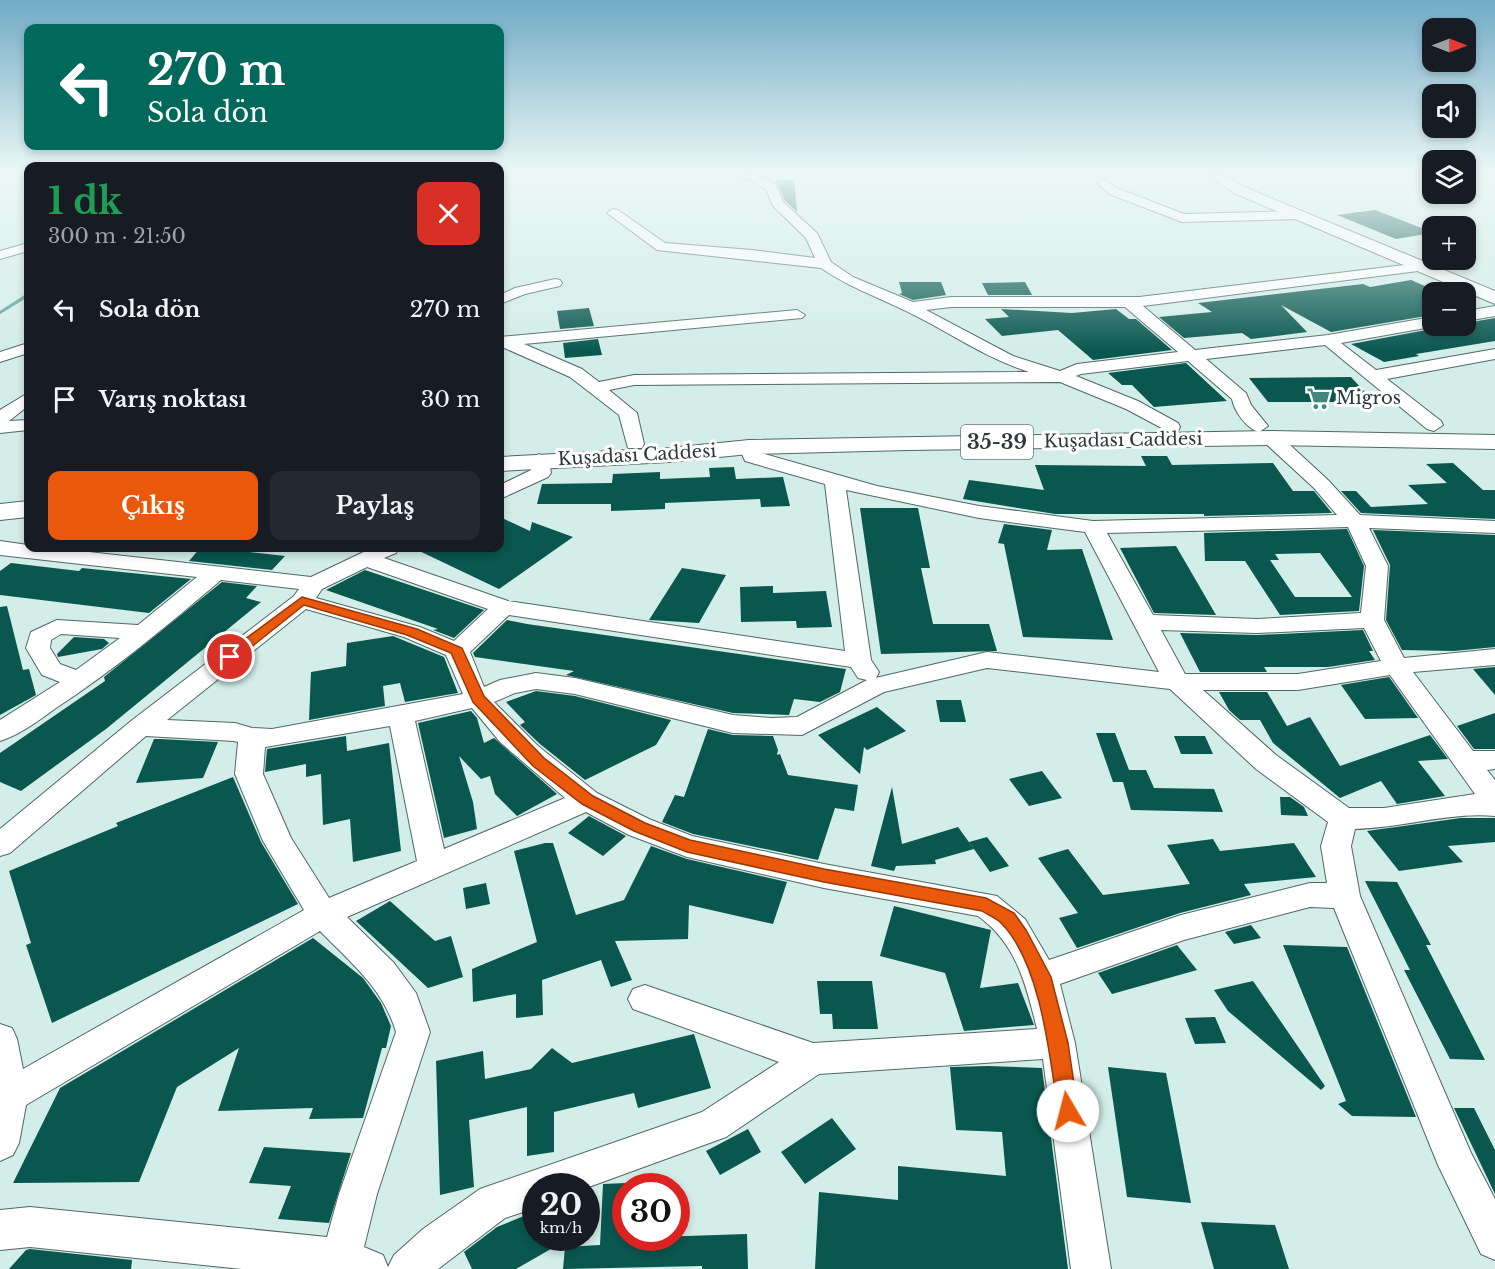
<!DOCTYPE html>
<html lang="tr">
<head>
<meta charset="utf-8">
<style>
	:root { --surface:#171b24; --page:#242831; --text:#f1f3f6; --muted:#9ea1a6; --accent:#ea580c }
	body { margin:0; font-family:"Libre Baskerville",serif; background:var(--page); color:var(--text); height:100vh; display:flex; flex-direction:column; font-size:22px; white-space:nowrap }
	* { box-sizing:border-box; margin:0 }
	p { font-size:20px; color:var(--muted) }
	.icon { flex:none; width:33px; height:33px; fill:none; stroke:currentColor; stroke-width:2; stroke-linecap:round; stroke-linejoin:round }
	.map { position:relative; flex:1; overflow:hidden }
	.side { position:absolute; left:24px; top:162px; width:480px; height:390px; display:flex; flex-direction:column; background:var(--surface); border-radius:12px; box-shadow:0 3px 9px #0003 }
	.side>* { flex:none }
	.guide { position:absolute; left:24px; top:24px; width:480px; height:126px; border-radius:12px; box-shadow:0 3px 9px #0003; background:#00695c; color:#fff; overflow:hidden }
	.needle { width:39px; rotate:90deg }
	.buttons { position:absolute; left:1422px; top:18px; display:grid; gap:12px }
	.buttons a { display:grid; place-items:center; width:54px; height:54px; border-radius:12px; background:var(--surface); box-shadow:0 3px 9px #0003; font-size:30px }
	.speed { position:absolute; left:522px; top:1173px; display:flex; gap:12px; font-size:30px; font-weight:700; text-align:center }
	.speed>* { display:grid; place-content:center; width:78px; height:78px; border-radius:50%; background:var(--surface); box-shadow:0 3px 9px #0003; line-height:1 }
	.speed small { font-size:15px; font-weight:400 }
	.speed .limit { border:9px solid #d22; background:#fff; color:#111 }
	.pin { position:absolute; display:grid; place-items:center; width:51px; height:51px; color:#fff; margin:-26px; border:3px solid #fff; border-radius:50%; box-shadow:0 2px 6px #0007 }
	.me { position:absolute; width:66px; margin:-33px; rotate:352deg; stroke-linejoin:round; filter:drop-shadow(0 0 4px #0008) }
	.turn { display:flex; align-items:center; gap:21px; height:126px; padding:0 24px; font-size:27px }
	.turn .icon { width:78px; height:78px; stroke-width:2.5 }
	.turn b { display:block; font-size:42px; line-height:51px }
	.round { display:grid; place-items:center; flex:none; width:63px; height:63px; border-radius:12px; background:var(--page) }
	.headline { display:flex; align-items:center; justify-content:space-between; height:102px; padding:0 24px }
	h1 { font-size:36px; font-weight:700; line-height:45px; color:#1e9e55 }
	.button { display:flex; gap:12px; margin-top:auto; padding:12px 24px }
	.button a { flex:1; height:69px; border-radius:12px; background:var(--accent); color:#fff; font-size:24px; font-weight:700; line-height:69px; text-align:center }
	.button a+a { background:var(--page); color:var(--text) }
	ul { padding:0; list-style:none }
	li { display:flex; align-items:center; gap:18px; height:90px; padding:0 24px }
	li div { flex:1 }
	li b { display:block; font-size:22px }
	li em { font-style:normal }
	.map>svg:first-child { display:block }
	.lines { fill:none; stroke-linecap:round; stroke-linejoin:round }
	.stream { fill:#5c9e94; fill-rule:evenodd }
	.building { fill:#09574f; fill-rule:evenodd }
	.minor-casing { stroke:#516864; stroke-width:2 }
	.major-casing { stroke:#516864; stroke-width:2 }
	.minor { fill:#fff; fill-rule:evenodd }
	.major { fill:#fff; fill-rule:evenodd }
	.route { fill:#ea580c; stroke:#983908; stroke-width:1.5 }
	.labels { text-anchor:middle; stroke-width:6; stroke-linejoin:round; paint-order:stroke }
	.far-poi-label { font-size:18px; fill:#2e3836; stroke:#fff; text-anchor:start }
	.far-street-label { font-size:18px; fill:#2e3836; stroke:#fff }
	.shield { fill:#fff; stroke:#6d7472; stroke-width:1.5 }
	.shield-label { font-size:20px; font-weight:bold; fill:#2e3836 }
</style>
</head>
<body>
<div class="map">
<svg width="1495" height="1269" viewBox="0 0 1495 1269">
	<rect width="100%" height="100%" fill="#d3ede8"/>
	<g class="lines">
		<!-- stream -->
		<polygon class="stream" points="26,294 28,294 28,297 0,314 0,311"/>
	</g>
	<!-- building -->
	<g class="building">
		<polygon points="775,180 794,180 797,212 785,201"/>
		<polygon points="1375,210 1432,232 1432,233 1396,239 1337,215"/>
		<polygon points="1411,280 1439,292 1432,292 1432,315 1331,332 1281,305 1307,332 1251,339 1242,333 1184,338 1159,317 1212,312 1198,303 1363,284 1370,287"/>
		<polygon points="899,282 941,282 946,295 913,300 899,294 902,293"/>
		<polygon points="1025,282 1032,295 988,295 982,283"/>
		<polygon points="589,308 594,326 560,329 557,311"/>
		<polygon points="1001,309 1072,313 1116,309 1129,319 1136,319 1172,350 1093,360 1058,330 1002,336 985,319 1009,317"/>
		<polygon points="1495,318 1495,341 1416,354 1419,356 1384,362 1351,344 1437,328 1439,326 1466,326 1466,323"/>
		<polygon points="598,339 602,355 565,358 563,343"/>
		<polygon points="1186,363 1227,401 1154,407 1132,385 1122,385 1108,373"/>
		<polygon points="1351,377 1374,402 1268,402 1249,378"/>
		<polygon points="1141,456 1167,456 1172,465 1273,463 1293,491 1314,491 1332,513 1204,516 1204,514 1055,514 963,499 969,480 1044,490 1035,465 1146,466"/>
		<polygon points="1453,463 1483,490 1495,490 1495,519 1361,513 1341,491 1356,491 1371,507 1428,504 1408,485 1447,483 1426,464"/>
		<polygon points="734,467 736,479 783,477 790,506 761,507 760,499 665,503 665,509 611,511 611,504 537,504 542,484 612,483 613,474 660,472 660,479 710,477 709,468"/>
		<polygon points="860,508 918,508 930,568 921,568 933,624 989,624 997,651 881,654"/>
		<polygon points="500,517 530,531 532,522 573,537 499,589 413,548 500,548"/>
		<polygon points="1004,524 1052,530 1047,550 1082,549 1113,640 1023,637 1004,544 998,543"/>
		<path d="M1347,529L1364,566L1359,611L1280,615L1245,561H1205L1204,533ZM1320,553L1352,597H1295L1270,560H1279L1275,554Z"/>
		<polygon points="1373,530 1495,535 1495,647 1454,651 1402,650 1386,620 1390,565"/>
		<polygon points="1176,546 1216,615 1154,613 1120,548"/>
		<polygon points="200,548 243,548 241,551 285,556 272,570 189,561"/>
		<polygon points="11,563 79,571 82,568 191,579 149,613 0,595 0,571"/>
		<polygon points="682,568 726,575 699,623 649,620"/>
		<polygon points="365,570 484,610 454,638 433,630 438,629 326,590"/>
		<polygon points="222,582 257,586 246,598 261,602 106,729 21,791 0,782 0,753 105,681 104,677"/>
		<polygon points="773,586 773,593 826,591 832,627 797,628 796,621 741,622 740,587"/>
		<polygon points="7,606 23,670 29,669 36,695 0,715 0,607"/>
		<polygon points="507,620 527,624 846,669 840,692 820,702 794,699 789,715 733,713 566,675 574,671 475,657 473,653"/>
		<polygon points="1363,630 1373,651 1369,651 1375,660 1328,667 1264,667 1267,672 1200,672 1180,633 1257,635"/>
		<polygon points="393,636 444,657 458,693 405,702 400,683 383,686 385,706 309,720 311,672 346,666 347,643"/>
		<polygon points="74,637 104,639 109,643 102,649 58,657 57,654"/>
		<polygon points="1495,667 1495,695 1473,669"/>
		<polygon points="1389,677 1392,681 1418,718 1365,719 1341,685"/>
		<polygon points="536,691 575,696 671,720 656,745 585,780 540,744 520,725 525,722 506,702"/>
		<polygon points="1219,692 1267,692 1287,726 1310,717 1340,766 1430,735 1448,759 1418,761 1445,796 1397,804 1381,781 1340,798 1273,743 1260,720 1240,720 1229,710"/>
		<polygon points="936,700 961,700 966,722 940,722"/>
		<polygon points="877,707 906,731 867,750 864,747 860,774 818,735"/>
		<polygon points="471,711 477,718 484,743 494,738 557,794 517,816 495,794 490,776 481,779 459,756 473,802 477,829 444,838 418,723"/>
		<polygon points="1495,713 1495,749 1474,749 1457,726"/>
		<polygon points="708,729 733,735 773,736 778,750 777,755 780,754 788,775 858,785 854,811 835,808 818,860 693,834 662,822 675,795 684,797"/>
		<polygon points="1096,733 1115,733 1129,770 1146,770 1154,788 1214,789 1223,812 1131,810 1123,782 1113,782"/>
		<polygon points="346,736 347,751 389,743 401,851 353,862 350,819 323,825 321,774 306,777 306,764 265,772 267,749"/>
		<polygon points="1174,736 1205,736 1213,754 1181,754"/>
		<polygon points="154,739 160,739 218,742 203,778 136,783"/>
		<polygon points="1042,771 1062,798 1029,806 1009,779"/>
		<polygon points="233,777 261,842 298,904 52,1023 26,945 31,943 9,871 118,826 116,823"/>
		<polygon points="892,787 902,844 958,827 974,849 935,860 936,864 896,866 894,871 871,866"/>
		<polygon points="1280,797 1290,797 1304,807 1308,816 1281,815"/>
		<polygon points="589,816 626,836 603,856 568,833"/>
		<polygon points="1461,818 1495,818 1495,842 1448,846 1463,862 1399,871 1367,831"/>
		<polygon points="987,837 1009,866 990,872 969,842"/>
		<polygon points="1213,839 1220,851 1294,843 1316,877 1244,884 1251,895 1180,913 1077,948 1059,918 1078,913 1038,858 1068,849 1103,895 1190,884 1167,845"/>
		<polygon points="545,843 553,843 576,915 624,900 651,846 687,859 787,882 773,924 689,905 688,939 615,941 632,980 611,987 601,960 542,980 543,1015 516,1018 516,994 473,1002 472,969 537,942 514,851"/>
		<polygon points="1365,881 1397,882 1431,945 1426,945 1485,1060 1450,1059 1404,970 1410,970"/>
		<polygon points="486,883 490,904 466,909 463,888"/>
		<polygon points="390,901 435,941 451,936 463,977 428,988 356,921"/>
		<polygon points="894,906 991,930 980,988 1018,983 1034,1025 964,1031 945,973 880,956"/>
		<polygon points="1251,925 1261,938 1234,944 1225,932"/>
		<polygon points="313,938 363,978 381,1003 391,1026 386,1048 382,1048 363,1118 309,1119 313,1108 218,1111 239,1048 177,1087 139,1182 13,1183 60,1088"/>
		<polygon points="1177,945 1197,970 1112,994 1098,973"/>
		<polygon points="1283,945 1347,947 1416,1117 1352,1116 1338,1104 1346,1101"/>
		<polygon points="817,981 872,981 878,1029 833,1029 832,1014 820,1014"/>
		<polygon points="1253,981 1325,1086 1321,1090 1228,1011 1214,990"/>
		<polygon points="1215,1017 1226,1043 1195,1044 1185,1018"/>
		<polygon points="694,1034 711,1088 638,1108 634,1093 554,1112 554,1152 527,1156 527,1107 469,1120 474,1187 440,1195 436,1061 483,1051 485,1079 531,1069 552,1048 572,1063"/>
		<polygon points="988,1066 1042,1068 1068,1269 815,1269 819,1192 898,1200 898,1166 1006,1176 1002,1132 956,1130 950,1067"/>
		<polygon points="1108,1067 1166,1073 1191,1203 1127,1197"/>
		<polygon points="1454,1108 1474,1108 1495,1150 1495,1194"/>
		<polygon points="832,1118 856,1149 805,1184 781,1152"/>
		<polygon points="748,1129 761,1152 720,1175 706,1151"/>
		<polygon points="264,1147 351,1153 329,1223 278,1219 291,1186 249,1183"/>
		<polygon points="626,1183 626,1238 747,1234 748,1269 702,1269 702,1266 563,1269 565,1247 600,1245 603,1184"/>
		<polygon points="536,1211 536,1238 570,1238 516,1269 472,1269 464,1252 497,1227"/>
		<polygon points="1201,1222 1275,1225 1289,1269 1214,1269"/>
		<polygon points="30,1249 132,1260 131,1269 9,1269 26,1250"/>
	</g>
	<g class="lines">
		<defs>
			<g id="minor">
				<path d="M737,174H755L775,184L783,202L817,233L831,262L853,277L913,302L951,297H1139L1421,263L1428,267L1426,270L1143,306L1195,350L1328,335L1432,317V326H1437L1341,343L1376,370L1495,349V359L1387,379L1441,421L1443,425L1434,431L1427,429L1325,345L1206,359L1246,393L1251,405L1268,426L1259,432C1247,429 1234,411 1232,399L1188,361L1081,374L1076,376L1138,401L1178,423L1180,427L1178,431L1171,433L1126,409L1060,382L634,385L609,390L637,413L644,444L642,448H628L619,415L570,377L500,346V337L797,310L805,315L802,318L524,344L582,369L599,382L634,375L1029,372C982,357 947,330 904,310C875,296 847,286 821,268L657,250L607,213L613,209L618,210L665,243L752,250L815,258L806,238L773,206L766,189ZM951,307H1125L1178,352L1077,364L1060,371L1013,356L926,310Z"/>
				<polygon points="1103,179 1117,188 1184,214 1299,211 1305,215 1299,219 1182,222 1109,194 1097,183"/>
				<polygon points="28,243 28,251 0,259 0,251"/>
				<polygon points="555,279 560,280 562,283 560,286 525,294 500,304 500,295 515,288"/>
				<polygon points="1495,306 1495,316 1466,321 1466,311"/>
				<polygon points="28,343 28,353 0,362 0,352"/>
				<polygon points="28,393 28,406 9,421 28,420 28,430 0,433 0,410"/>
				<path d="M1271,432L1278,434L1328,480L1360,515L1495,521V533L1369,528L1388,566L1384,620L1404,658L1495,649V665L1413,672L1473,751H1495V769L1487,770L1495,780V816C1449,812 1402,828 1355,829L1351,846L1360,896L1471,1153L1495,1199V1260L1481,1254L1438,1165L1334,908L1310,907L1184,940L1060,984L1075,1043L1111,1269H1071L1043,1059L819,1074L726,1137L586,1188L536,1186V1208L505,1218L438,1269H242L30,1247L0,1250V1210L30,1207L327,1237L339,1194L396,1032C383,988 351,963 320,931L26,1105L19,1143L13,1155L0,1161V1024L12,1028L17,1039L23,1069L304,910L263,841L235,774L238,742L234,741L146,736L10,853L0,856V829L131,721L294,596L299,589L221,580C168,625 114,670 56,708C39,720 20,735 0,741V720L60,682L42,675L26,648L31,632L57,620L138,625L197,577L0,555V541L28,545V548H53L311,577L372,548H399L396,553L384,558L508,601L845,651L825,484L745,461L739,447L742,443H756L761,453L877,486L979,506L1093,521L1337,515L1314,488L1264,442L1262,438L1264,434ZM846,490L979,518L1085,532L1159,672L987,652L867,680L797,717L771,718L733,715L575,678L536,673L500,680L484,687L470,652L509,615L851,667L858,678L867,680L876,678L879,672L871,660ZM1348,527L1366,566L1361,613L1257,619L1153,615L1107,533ZM367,567L488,609L454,641L420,627L316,598L322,589ZM306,609L404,637L446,655L463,694L272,729L252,728L235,723L167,720ZM1364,628L1381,661L1298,674H1185L1161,630L1257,633ZM61,634L120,638L76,670L60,664L50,648L51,640ZM987,668L1170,689L1256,769L1328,822L1321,846L1327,883H1310L1181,915L1049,960L1025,919L997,896L824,864L692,836L649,819L597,793L538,746L494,702L515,693L536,689L575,694L733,733L802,735L884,692ZM1390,675L1475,794L1384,808H1349L1276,755L1203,690H1298ZM472,708L500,742L565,798L444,849L415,721ZM390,726L417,861L329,898L291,838L263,774L265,747ZM586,812L629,835L687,857L824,888L978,916C1017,944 1026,985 1037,1029L813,1043L645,985L633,989L628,999L633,1009L779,1062L702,1112L480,1189L423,1229L394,1255L388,1267L383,1255L364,1247L377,1194L430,1032L416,993L394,963L347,917Z"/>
				<polygon points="539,454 549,460 551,473 548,477 500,499 500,485 531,470 529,460"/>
			</g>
			<g id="major">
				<polygon points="1206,174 1223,174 1244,187 1495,291 1495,304 1234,193"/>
				<polygon points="1271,431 1495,435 1495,449 1271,445 907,450 749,454 669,462 500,471 500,457 669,448 749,440"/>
				<polygon points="28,501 28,517 0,520 0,504"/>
			</g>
		</defs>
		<!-- minor casing -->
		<use href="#minor" class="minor-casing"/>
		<!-- major casing -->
		<use href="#major" class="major-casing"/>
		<!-- minor -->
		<use href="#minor" class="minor"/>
		<!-- major -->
		<use href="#major" class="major"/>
	</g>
	<!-- sky -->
	<linearGradient id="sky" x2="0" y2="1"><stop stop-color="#70abc6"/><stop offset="0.49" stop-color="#ebf7f5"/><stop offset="1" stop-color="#ebf7f5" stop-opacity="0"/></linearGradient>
	<rect width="1495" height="352" fill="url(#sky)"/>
	<!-- route -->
	<path class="route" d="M302,597L417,629L462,648L484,696L544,758L593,796L645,823L690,840L824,869L986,898L1014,913L1026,930L1051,977L1068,1043L1078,1111L1075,1118L1068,1121L1061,1118L1058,1111C1050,1058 1041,963 1001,923C996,918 988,915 982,911L824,882L687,852L634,831L582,804L533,766L473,702L451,653L407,635L304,605L235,660H225V654Z"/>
	<!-- icons -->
	<defs>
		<symbol id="supermarket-bare" viewBox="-9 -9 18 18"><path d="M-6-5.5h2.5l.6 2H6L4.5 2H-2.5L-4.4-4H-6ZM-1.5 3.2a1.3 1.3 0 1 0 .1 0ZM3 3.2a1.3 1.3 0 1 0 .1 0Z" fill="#42877d" stroke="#fff" stroke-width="2.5" paint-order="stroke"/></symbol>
	</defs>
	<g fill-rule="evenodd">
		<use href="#supermarket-bare" x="1302" y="382" width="33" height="33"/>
	</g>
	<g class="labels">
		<!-- far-poi labels -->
		<g class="far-poi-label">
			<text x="1336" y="404">Migros</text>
		</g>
		<!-- far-street labels -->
		<g class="far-street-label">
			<text transform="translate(1123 440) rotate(-1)" y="6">Kuşadası Caddesi</text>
			<text transform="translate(637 455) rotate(-3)" y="6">Kuşadası Caddesi</text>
		</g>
		<!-- shield labels -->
		<rect class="shield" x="961" y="425" width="72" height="34" rx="4.5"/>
		<g class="shield-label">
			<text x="997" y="449">35-39</text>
		</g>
	</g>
</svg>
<div class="buttons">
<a><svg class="needle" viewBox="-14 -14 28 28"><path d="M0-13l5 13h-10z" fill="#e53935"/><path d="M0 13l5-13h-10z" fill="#9ea1a6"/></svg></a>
<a><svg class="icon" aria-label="sound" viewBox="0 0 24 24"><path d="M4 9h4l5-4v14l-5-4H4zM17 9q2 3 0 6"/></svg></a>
<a><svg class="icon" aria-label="layers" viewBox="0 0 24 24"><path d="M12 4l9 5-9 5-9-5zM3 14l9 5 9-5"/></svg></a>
<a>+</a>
<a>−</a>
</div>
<div class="speed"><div>20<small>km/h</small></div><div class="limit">30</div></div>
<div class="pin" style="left:230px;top:657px;background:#d93025"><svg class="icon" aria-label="arrive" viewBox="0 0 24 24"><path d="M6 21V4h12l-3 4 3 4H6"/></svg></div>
<svg class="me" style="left:1068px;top:1111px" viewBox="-20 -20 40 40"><circle r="19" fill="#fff"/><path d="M0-13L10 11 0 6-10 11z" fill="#ea580c"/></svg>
<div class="guide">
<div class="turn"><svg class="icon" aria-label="left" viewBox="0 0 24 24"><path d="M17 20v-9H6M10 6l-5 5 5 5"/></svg><div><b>270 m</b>Sola dön</div></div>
</div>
<section class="side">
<div class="headline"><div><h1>1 dk</h1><p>300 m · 21:50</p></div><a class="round" style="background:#d93025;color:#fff"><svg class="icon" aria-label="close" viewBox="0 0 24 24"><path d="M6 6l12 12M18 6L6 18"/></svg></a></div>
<ul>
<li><svg class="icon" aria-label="left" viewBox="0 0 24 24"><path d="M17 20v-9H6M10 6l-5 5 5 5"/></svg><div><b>Sola dön</b></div><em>270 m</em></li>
<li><svg class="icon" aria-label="arrive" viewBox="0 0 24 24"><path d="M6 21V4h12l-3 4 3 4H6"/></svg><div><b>Varış noktası</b></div><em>30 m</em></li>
</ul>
<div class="button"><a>Çıkış</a><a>Paylaş</a></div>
</section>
</div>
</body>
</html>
